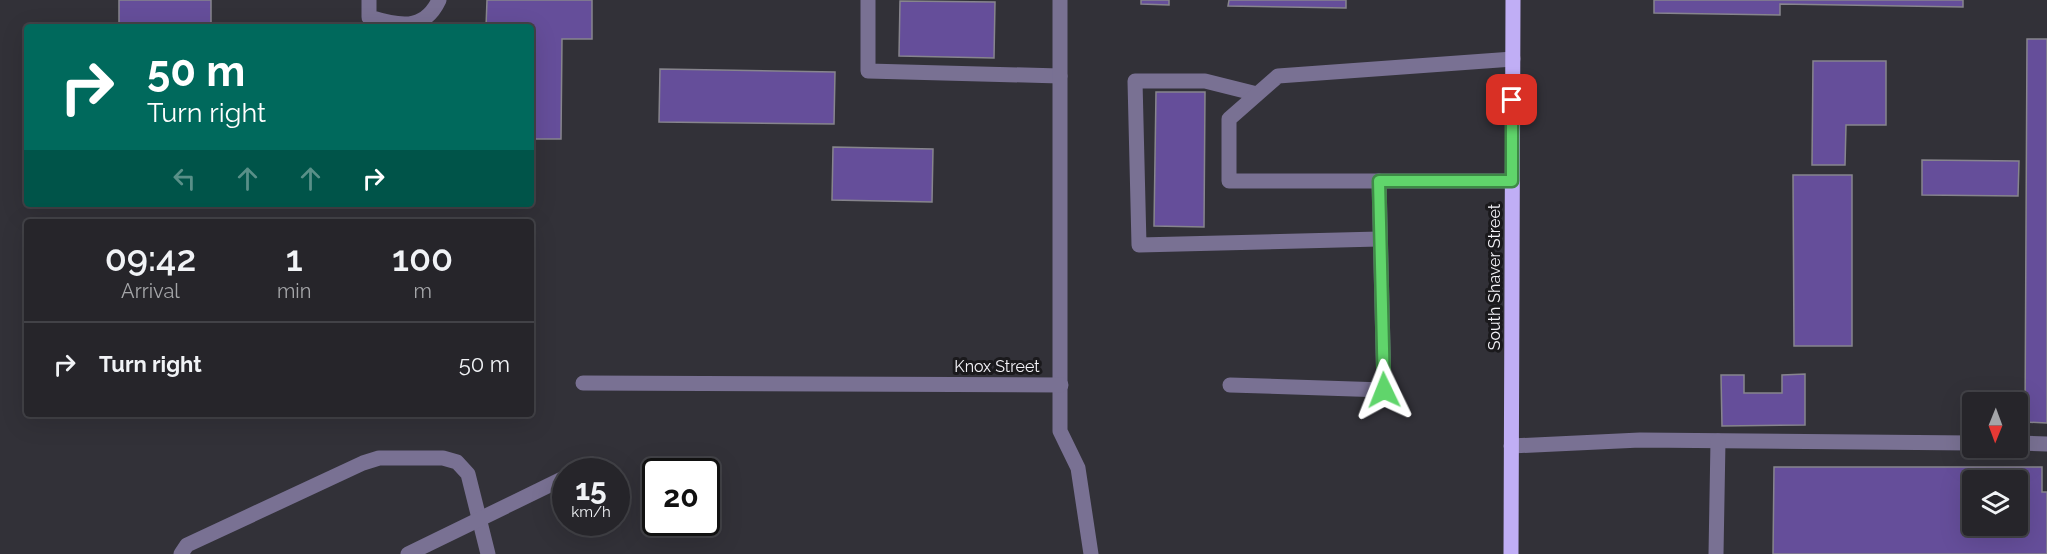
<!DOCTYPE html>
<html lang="en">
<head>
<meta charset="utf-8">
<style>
	:root { --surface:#26252a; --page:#323136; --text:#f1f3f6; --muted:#a4a5a8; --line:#424247 }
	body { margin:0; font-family:Raleway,sans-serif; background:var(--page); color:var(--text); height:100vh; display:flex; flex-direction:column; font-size:22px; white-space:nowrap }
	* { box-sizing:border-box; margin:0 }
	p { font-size:20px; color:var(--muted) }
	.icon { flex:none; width:33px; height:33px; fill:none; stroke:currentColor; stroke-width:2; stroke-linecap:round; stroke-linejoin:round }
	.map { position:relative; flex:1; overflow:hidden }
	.details { position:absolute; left:24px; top:219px; width:510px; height:198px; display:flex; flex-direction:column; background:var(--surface); border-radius:6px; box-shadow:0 6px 24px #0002,0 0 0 2px var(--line) }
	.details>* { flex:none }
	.banner { position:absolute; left:24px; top:24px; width:510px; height:183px; border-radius:6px; box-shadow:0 6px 24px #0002,0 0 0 2px var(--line); background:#00695c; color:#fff; overflow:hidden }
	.needle { width:39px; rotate:181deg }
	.buttons { position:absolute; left:1962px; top:392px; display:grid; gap:12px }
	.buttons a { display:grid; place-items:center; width:66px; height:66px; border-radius:6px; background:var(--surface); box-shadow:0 6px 24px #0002,0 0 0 2px var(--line); font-size:30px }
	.speed { position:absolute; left:552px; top:458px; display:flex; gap:12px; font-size:30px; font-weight:700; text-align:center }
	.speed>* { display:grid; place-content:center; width:78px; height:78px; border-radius:50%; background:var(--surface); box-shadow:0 6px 24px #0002,0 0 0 2px var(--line); line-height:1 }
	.speed small { font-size:15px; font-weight:400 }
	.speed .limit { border:3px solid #111; border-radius:9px; background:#fff; color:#111 }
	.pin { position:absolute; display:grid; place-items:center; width:51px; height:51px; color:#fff; margin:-26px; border-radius:12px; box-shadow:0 3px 9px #0006 }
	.me { position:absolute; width:66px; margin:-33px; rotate:358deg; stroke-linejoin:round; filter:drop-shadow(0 0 4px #0008) }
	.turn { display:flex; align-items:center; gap:21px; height:126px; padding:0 24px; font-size:27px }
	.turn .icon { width:78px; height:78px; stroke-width:2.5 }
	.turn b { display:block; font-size:42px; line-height:51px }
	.lanes { display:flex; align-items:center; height:57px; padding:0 24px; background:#0003; justify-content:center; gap:30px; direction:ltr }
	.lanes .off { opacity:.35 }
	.eta { display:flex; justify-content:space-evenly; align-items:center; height:102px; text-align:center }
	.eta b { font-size:36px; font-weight:600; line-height:42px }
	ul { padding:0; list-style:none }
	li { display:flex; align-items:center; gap:18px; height:84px; padding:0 24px; border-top:2px solid var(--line) }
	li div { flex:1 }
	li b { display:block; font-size:22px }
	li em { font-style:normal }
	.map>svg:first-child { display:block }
	.building { fill:#654e9a; stroke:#87858d; stroke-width:1.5; fill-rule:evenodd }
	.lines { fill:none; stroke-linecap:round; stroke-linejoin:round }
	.minor { stroke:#797193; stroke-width:15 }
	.major { stroke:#c0aef5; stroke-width:15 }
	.route-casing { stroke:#3e8a46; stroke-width:15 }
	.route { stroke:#60d56b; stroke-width:10 }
	.labels { text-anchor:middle; stroke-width:6; stroke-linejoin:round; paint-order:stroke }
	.street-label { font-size:16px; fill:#f4f3f8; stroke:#1a191c }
</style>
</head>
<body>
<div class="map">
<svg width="2047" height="554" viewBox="0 0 2047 554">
	<rect width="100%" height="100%" fill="#323138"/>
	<!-- building -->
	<g class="building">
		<rect x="119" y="0" width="92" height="27"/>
		<polygon points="487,0 592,0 592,39 562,39 561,139 531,139 531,27 486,27"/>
		<polygon points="1141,0 1169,0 1169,5 1141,4"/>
		<polygon points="1229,0 1346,0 1346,8 1228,6"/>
		<polygon points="1654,0 1963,0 1963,7 1780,4 1780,15 1654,13"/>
		<polygon points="900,1 995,2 994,58 899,56"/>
		<polygon points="2027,39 2047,39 2047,423 2025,422"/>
		<polygon points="1813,61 1886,61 1886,125 1846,125 1845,165 1812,165"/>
		<polygon points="660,69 835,72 834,124 659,122"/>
		<polygon points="1156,92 1205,92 1204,227 1154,226"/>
		<polygon points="833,147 933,149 932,202 832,200"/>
		<polygon points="1922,160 2019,161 2018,196 1922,195"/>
		<polygon points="1793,175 1852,175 1852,346 1794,346"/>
		<polygon points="1805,374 1805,425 1722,426 1721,375 1744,375 1744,393 1782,393 1782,375"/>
		<path d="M1774,467H2042V492H2047V554H1773ZM1972,480H2018V525H1972Z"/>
	</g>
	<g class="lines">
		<!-- minor -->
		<g class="minor">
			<path d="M369,0V17C398,26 424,32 439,0"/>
			<polyline points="868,0 868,71 1060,76"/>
			<polyline points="1060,0 1060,431 1078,468 1091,554"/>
			<polyline points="1257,94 1205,81 1135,81 1139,245 1379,239"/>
			<polyline points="1512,181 1229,181 1229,119 1278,76 1513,59"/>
			<polyline points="583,383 1061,385"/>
			<polyline points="1230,385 1384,390 1379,181"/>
			<polyline points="2018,443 2047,444"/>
			<polyline points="1511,446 1640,440 1972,443"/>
			<polyline points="578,471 592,464"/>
			<polyline points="181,554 187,545 363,463 379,458 443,458 457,462 468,474 488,554"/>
			<polyline points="408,554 566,477"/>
			<polyline points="1716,554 1718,441"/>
		</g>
		<!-- major -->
		<polyline class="major" points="1511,554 1513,0"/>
	</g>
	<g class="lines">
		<defs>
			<polyline id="route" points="1384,390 1379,181 1512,181 1512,100"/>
		</defs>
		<!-- route casing -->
		<use href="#route" class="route-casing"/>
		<!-- route -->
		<use href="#route" class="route"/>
	</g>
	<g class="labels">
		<!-- street labels -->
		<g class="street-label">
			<text transform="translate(1494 277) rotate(-90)" y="6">South Shaver Street</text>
			<text x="997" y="372">Knox Street</text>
		</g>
	</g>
</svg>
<div class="buttons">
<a><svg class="needle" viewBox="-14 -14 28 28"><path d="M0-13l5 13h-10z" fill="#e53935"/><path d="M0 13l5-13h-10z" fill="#a4a5a8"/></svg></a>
<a><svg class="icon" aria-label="layers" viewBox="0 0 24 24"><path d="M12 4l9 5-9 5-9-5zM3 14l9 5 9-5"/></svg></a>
</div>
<div class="speed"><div>15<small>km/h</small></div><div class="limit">20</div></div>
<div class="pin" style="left:1512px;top:100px;background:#d93025"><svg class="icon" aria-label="arrive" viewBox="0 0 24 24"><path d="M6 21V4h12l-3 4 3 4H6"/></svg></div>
<svg class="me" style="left:1384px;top:390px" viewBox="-20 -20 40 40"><path d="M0-17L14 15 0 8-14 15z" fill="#60d56b" stroke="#fff" stroke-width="4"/></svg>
<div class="banner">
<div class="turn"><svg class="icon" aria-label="right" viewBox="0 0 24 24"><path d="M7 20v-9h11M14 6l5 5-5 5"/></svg><div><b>50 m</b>Turn right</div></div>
<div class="lanes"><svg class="icon off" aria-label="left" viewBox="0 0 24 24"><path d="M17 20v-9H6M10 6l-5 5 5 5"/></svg><svg class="icon off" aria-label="ahead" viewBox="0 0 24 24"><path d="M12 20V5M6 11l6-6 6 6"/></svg><svg class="icon off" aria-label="ahead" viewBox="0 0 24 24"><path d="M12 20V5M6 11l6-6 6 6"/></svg><svg class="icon" aria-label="right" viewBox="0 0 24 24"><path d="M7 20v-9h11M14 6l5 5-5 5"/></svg></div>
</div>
<section class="details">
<div class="eta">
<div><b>09:42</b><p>Arrival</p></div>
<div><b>1</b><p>min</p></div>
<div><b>100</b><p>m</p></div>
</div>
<ul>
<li><svg class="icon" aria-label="right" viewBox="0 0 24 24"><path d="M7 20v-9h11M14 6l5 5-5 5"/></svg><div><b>Turn right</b></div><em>50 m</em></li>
</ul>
</section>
</div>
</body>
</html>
